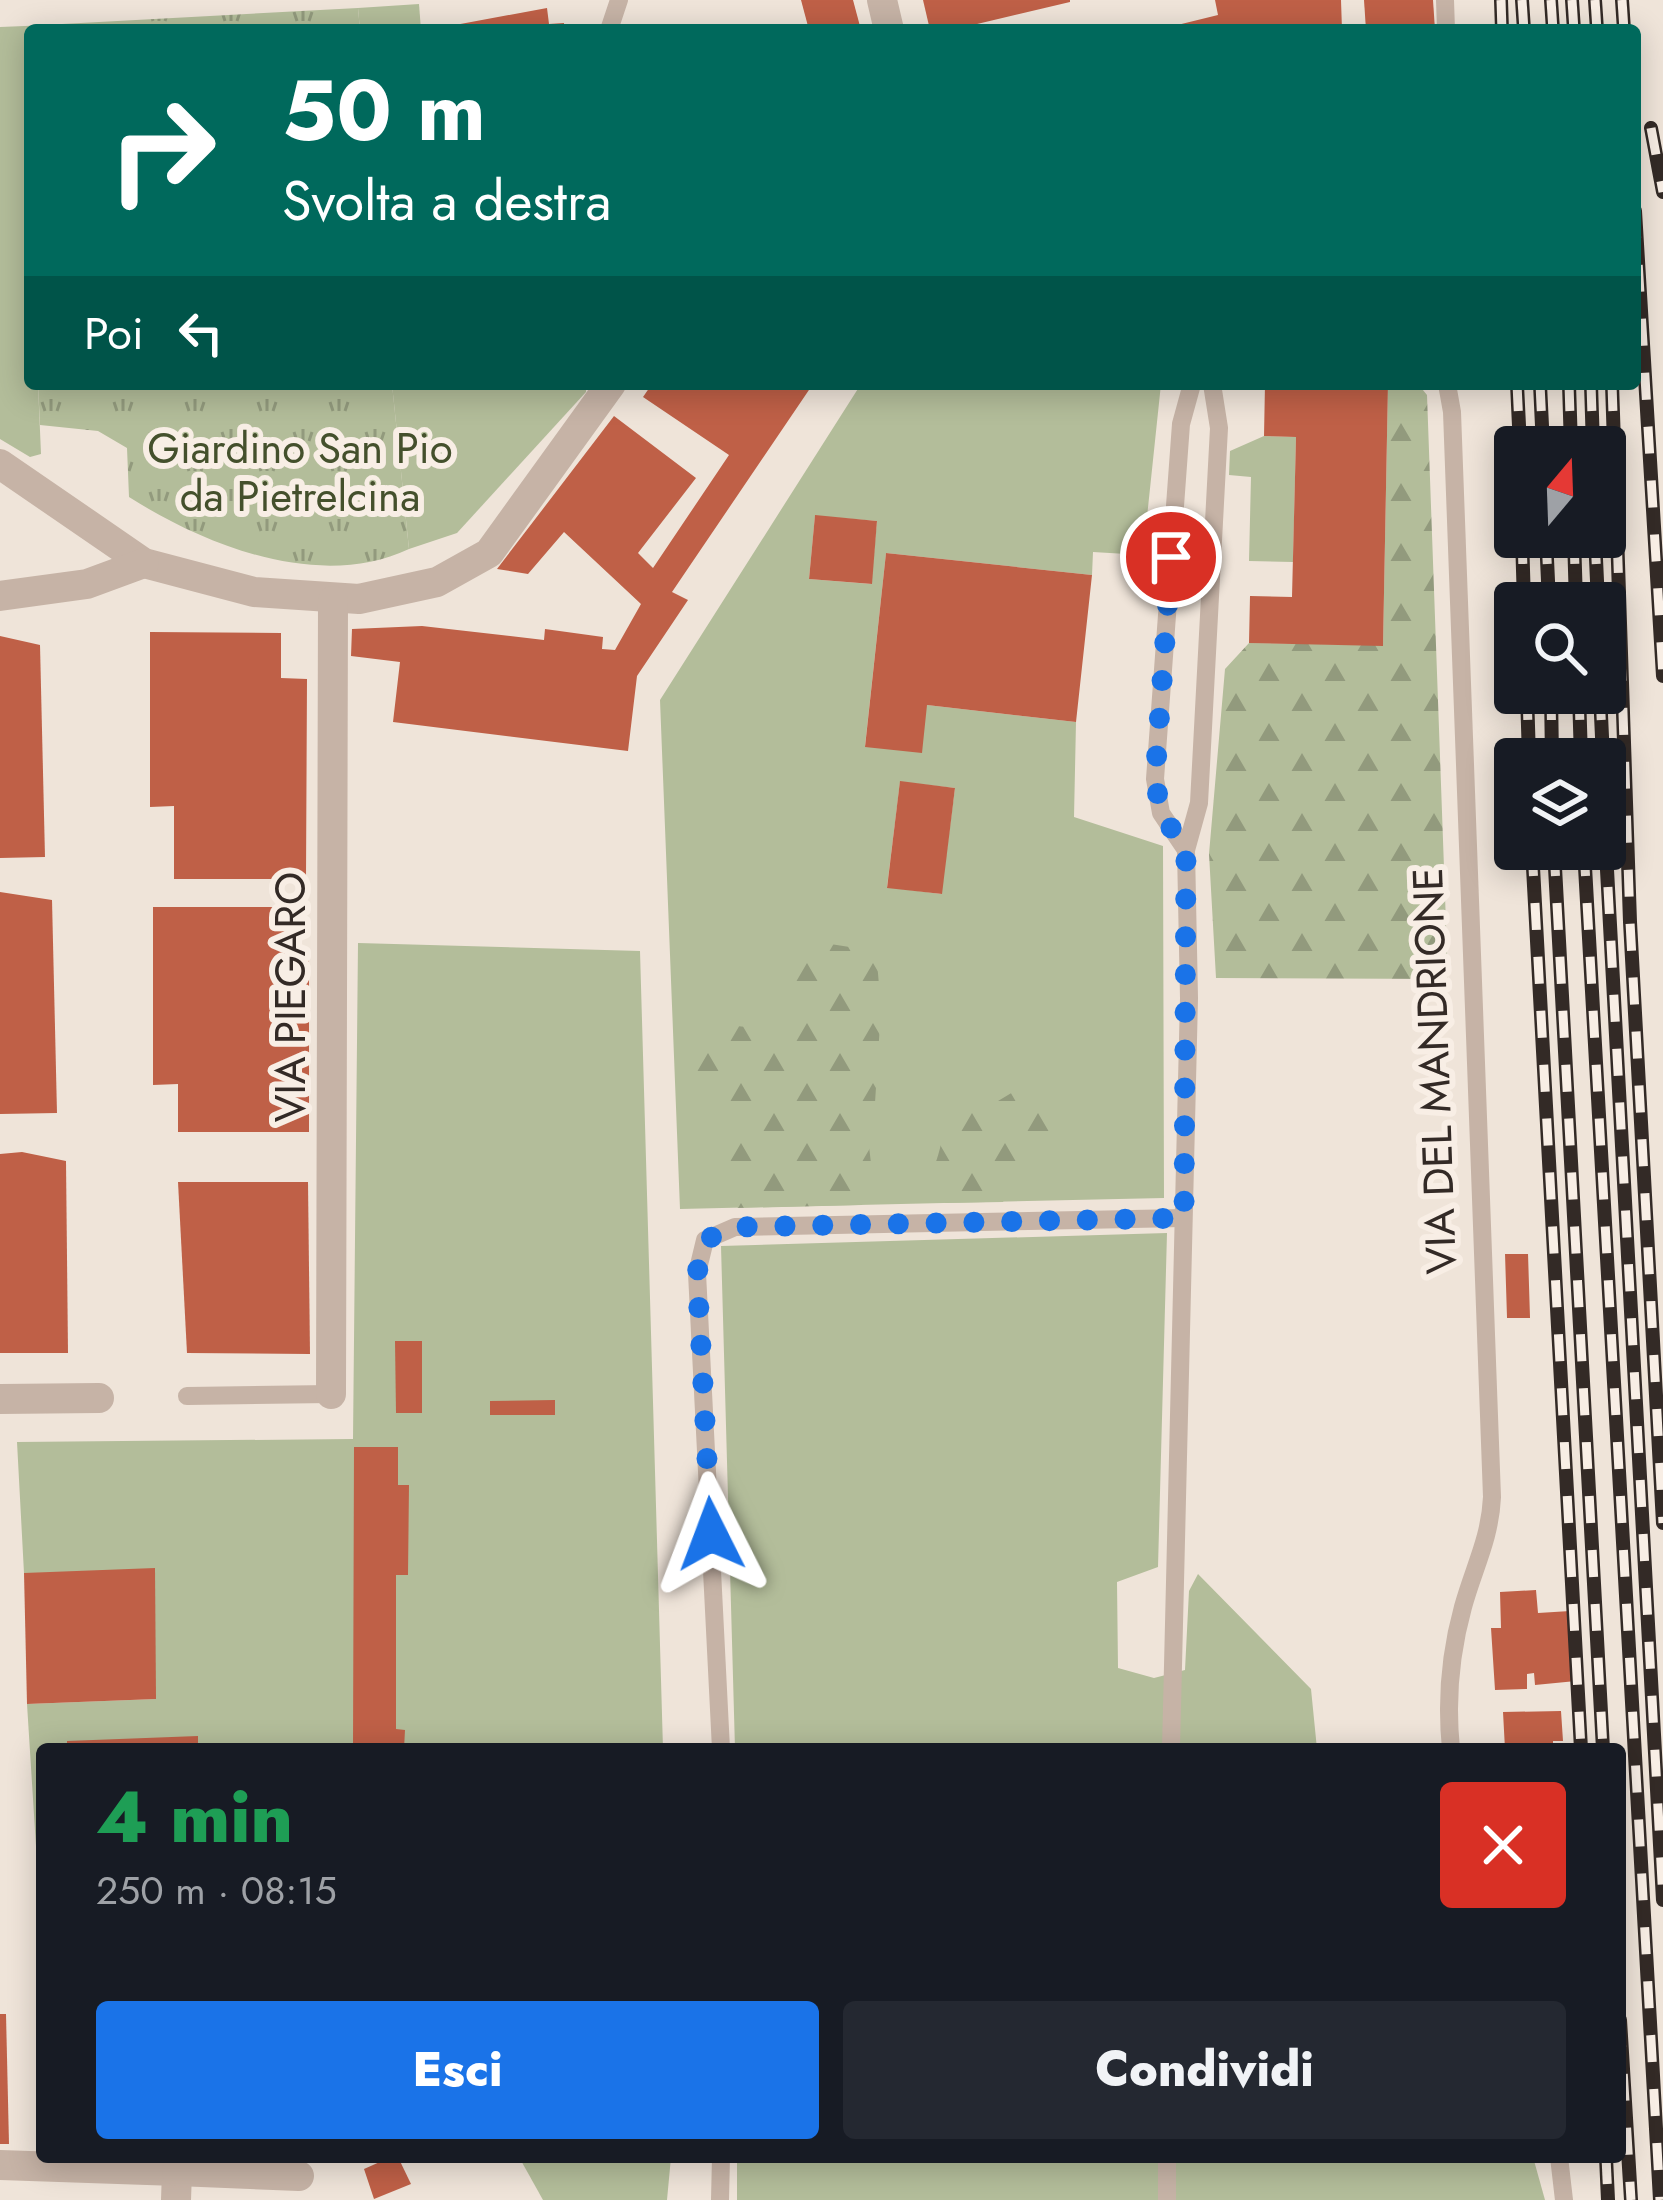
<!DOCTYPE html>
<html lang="it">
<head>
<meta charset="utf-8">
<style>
	:root { --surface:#171b24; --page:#242831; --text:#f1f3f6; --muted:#9ea1a6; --accent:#1a73e8 }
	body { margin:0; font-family:Jost,sans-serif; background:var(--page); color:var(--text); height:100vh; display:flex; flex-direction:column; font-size:45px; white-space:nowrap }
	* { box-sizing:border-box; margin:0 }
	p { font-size:39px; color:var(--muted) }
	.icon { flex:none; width:66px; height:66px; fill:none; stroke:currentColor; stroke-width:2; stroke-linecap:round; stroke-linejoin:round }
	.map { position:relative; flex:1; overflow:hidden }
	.sheet { position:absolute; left:36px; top:1743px; width:1590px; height:420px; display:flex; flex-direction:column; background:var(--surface); border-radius:12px; box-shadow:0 6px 30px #0003 }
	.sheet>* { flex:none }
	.top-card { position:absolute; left:24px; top:24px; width:1617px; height:366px; border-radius:12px; box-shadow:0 6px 30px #0003; background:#00695c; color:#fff; overflow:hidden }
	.needle { width:78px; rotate:19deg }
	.controls { position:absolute; left:1494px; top:426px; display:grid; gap:24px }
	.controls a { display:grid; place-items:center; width:132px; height:132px; border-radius:12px; background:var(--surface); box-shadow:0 6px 30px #0003; font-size:60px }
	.pin { position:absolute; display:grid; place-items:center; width:102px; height:102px; color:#fff; margin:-51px; border:6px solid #fff; border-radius:50%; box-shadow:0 3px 12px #0007 }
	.me { position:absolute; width:132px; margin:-66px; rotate:357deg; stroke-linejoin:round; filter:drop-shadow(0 0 9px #0008) }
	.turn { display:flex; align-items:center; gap:42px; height:252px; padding:0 60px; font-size:54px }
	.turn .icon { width:156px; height:156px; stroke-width:2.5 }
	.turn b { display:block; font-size:84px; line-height:102px }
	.then { display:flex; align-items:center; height:114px; padding:0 60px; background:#0003; gap:24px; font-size:45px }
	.round { display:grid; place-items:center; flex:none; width:126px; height:126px; border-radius:12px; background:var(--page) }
	.headline { display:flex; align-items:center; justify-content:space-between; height:204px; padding:0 60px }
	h1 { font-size:72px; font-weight:800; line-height:90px; color:#1e9e55 }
	.button { display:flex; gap:24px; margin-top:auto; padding:24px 60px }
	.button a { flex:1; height:138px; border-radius:12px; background:var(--accent); color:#fff; font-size:48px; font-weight:800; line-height:138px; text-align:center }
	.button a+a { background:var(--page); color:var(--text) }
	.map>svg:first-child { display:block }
	.green { fill:#b3bd9a; fill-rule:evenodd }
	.forest { fill:url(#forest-firs) }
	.park { fill:url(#park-tufts) }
	.building { fill:#bf6047 }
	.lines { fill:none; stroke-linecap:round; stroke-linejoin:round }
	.service { stroke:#c6b3a6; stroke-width:18 }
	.minor { stroke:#c6b3a6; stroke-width:30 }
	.tertiary { stroke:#c6b3a6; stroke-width:30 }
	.rail-casing { stroke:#332a26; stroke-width:14 }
	.rail { stroke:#f8eee5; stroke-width:9; stroke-dasharray:27; stroke-linecap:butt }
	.route { stroke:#1a73e8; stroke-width:21; stroke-dasharray:0 37.8 }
	.labels { text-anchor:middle; stroke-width:12; stroke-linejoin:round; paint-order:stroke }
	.park-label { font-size:42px; fill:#44502c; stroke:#f8eee5 }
	.street-label { font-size:42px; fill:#332a26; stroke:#f8eee5 }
</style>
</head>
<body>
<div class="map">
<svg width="1663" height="2200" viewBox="0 0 1663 2200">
	<defs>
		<pattern id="forest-firs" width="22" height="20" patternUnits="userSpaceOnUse" patternTransform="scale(3)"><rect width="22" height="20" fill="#b3bd9a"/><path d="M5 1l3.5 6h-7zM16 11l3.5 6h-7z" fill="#929a7d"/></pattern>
		<pattern id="park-tufts" width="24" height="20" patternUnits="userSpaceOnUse" patternTransform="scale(3)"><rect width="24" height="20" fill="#b3bd9a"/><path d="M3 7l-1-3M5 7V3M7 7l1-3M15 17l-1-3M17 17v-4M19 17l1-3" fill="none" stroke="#929a7d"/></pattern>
	</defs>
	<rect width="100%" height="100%" fill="#efe4d9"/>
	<!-- green -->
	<g class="green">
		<polygon points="419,4 421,30 360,30 358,8"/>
		<polygon points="25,26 30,384 38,384 41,454 30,457 0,439 0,27"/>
		<polygon points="392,384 586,384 586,392 457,533 409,549"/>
		<path d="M861,384H1161L1143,555L1093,552L1092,575L886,553L865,746L927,705L1076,722L1074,817L1163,846L1164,1198L680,1209L660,700ZM815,516L877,521L871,584L809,579ZM900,782L955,788L941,894L887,887Z"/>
		<polygon points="1264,436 1296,437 1293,562 1249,561 1251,477 1229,475 1230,451"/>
		<polygon points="358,943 640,951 663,1749 42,1749 42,1941 27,1704 156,1699 24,1573 17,1442 353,1439"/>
		<polygon points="1167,1233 1158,1567 1117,1582 1118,1668 1154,1678 1185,1670 1189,1591 1198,1574 1311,1689 1317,1749 735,1749 721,1246"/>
		<polygon points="519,2157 671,2157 667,2200 543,2200"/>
		<polygon points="737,2157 1533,2157 1545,2200 737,2200"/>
	</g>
	<!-- forest -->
	<g class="forest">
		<polygon points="1388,384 1418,384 1427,395 1448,979 1216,978 1209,854 1225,669 1249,643 1383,645"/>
		<path d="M811,941L856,948L877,962L881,1008L875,1103L867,1129L872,1172L862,1205L738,1208C716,1180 723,1162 729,1130L713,1119L693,1083C709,1008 719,1027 780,1030C792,997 788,967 811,941Z"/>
		<path d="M1018,1089L1043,1092L1063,1103C1074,1137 1058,1178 1017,1174L1003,1202L945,1203L931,1174C944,1147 942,1124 954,1099L973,1096L993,1104Z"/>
	</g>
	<!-- park -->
	<g class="park">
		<polygon points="358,8 360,30 30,30 30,167 25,26"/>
		<path d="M38,384H392L409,549C320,591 206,546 129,497L127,448L98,431L40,425Z"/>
	</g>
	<!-- building -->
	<g class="building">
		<polygon points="801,0 853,0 861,30 809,30"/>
		<polygon points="923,0 1070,0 1070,2 952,30 930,30"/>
		<polygon points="1215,0 1341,0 1342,30 1157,30 1218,15"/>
		<polygon points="1364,0 1433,0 1435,30 1366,30"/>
		<polygon points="547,8 549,24 564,23 564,30 456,30 455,25"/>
		<polygon points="652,384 813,384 672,592 688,600 637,676 628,751 393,722 400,662 351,656 352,629 422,626 544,640 545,629 603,637 602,649 615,650 641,604 564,532 528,574 497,569 614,416 696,478 638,553 653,568 729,455 643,397"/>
		<polygon points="1265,384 1388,384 1383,646 1249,643 1250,596 1292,597 1296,437 1264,436"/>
		<polygon points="815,515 877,521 872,584 809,579"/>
		<polygon points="886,553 1092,575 1076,722 927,705 922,753 865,747"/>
		<polygon points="150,632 281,633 281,678 307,679 306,879 174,879 174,806 150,807"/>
		<polygon points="0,636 40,645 45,857 0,858"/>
		<polygon points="900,781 955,788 942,894 887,888"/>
		<polygon points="0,892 52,900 57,1113 0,1114"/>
		<polygon points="153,907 284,907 285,955 309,955 309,1132 178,1132 178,1084 153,1085"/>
		<polygon points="22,1152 66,1161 68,1353 0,1353 0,1154"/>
		<polygon points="178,1182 308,1182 310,1354 187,1353"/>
		<polygon points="1505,1254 1528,1254 1530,1318 1507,1318"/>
		<polygon points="395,1341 422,1341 422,1413 396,1413"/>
		<polygon points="555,1400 555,1415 490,1415 490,1401"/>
		<polygon points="354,1447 398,1447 398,1485 409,1485 408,1575 396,1575 396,1729 405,1730 404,1749 353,1749"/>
		<polygon points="155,1568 156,1699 27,1704 24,1573"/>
		<polygon points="1536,1590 1538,1613 1570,1611 1576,1681 1535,1685 1534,1673 1527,1674 1527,1689 1495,1690 1491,1628 1501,1628 1500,1592"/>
		<polygon points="1561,1711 1563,1741 1553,1741 1553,1749 1505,1749 1503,1712"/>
		<polygon points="198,1736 198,1749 67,1749 67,1741"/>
		<polygon points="0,2014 6,2014 9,2144 0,2144"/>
		<polygon points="391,2157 398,2157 411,2184 374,2199 364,2169"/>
	</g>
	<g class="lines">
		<!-- service -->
		<g class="service">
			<polyline points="1445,0 1446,30"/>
			<polyline points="609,30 619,0"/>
			<path d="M1447,384L1452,412L1492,1497C1490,1539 1474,1567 1463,1607C1450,1654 1446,1700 1451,1749"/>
			<polyline points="1186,850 1161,813 1155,779 1181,424 1192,384"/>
			<polyline points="187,1396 331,1394"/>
			<polyline points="721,1749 697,1273 705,1240 735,1227 1183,1218"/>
			<polyline points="1171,1749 1189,998 1186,850 1199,803 1219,428 1212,384"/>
			<polyline points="1559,2157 1564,2200"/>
			<polyline points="720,2200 721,2157"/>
			<polyline points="1167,2200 1167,2157"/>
		</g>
		<!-- minor -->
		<g class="minor">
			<polyline points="0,464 144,563 254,592 359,599 437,582 489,553 611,384"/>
			<polyline points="0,596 87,584 144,563"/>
			<polyline points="331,1394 333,601"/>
			<polyline points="0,1399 99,1398"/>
			<polyline points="0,2165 177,2171 176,2200"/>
			<polyline points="177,2171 299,2176"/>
		</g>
		<!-- tertiary -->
		<polyline class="tertiary" points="882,0 889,30"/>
		<defs>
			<g id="rail">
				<polyline points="1501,0 1502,30"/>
				<polyline points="1522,0 1524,30"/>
				<polyline points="1551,0 1553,30"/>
				<polyline points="1572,0 1574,30"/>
				<polyline points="1595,0 1597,30"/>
				<polyline points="1622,0 1624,30"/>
				<polyline points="1651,128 1663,192"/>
				<polyline points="1635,211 1663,676"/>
				<polyline points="1517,384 1520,447"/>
				<polyline points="1540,384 1543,447"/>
				<polyline points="1569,384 1571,447"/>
				<polyline points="1591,384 1593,447"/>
				<polyline points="1612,384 1630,922 1663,1523"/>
				<polyline points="1522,537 1524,603"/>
				<polyline points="1546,537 1549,603"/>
				<polyline points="1574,537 1576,603"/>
				<polyline points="1595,537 1598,603"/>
				<polyline points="1527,693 1529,759"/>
				<polyline points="1551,693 1552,759"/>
				<polyline points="1579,693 1581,759"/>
				<polyline points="1600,693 1603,759"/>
				<polyline points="1605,833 1663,1900"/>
				<polyline points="1532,849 1581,1749"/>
				<polyline points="1554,849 1603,1749"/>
				<polyline points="1584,849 1660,2200"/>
				<polyline points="1620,2020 1631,2200"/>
				<polyline points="1606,2157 1608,2200"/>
			</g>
		</defs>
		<!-- rail casing -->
		<use href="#rail" class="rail-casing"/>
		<!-- rail -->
		<use href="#rail" class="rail"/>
	</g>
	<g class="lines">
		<!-- route -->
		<polyline class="route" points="711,1534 697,1273 705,1240 735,1227 1184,1218 1186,850 1161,813 1155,779 1171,557"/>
	</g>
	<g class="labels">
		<!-- park labels -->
		<g class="park-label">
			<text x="300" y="463">Giardino San Pio<tspan x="300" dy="48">da Pietrelcina</tspan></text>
		</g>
		<!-- street labels -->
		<g class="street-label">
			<text transform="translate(290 997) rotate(-90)" y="15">VIA PIEGARO</text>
			<text transform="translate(1434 1071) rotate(-92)" y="15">VIA DEL MANDRIONE</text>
		</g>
	</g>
</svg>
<div class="controls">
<a><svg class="needle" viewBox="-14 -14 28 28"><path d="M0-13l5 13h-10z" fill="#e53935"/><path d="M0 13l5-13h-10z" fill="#9ea1a6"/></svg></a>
<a><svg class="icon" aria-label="search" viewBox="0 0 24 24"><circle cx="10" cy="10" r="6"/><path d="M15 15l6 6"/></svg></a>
<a><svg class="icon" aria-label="layers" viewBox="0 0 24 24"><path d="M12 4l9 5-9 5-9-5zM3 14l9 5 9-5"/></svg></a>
</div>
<div class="pin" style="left:1171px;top:557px;background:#d93025"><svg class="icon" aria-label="arrive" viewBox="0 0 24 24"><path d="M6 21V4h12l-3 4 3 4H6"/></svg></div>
<svg class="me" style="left:711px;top:1534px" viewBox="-20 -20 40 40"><path d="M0-17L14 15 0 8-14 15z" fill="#1a73e8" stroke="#fff" stroke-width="4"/></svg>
<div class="top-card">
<div class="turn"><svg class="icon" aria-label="right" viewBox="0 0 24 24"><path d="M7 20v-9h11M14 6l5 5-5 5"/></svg><div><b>50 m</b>Svolta a destra</div></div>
<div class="then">Poi<svg class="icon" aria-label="left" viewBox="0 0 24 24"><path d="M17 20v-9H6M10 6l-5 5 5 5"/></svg></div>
</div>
<section class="sheet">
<div class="headline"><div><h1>4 min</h1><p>250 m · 08:15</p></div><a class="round" style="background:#d93025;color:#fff"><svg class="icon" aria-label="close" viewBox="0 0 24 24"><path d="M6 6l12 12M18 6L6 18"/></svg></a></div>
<div class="button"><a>Esci</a><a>Condividi</a></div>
</section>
</div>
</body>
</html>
